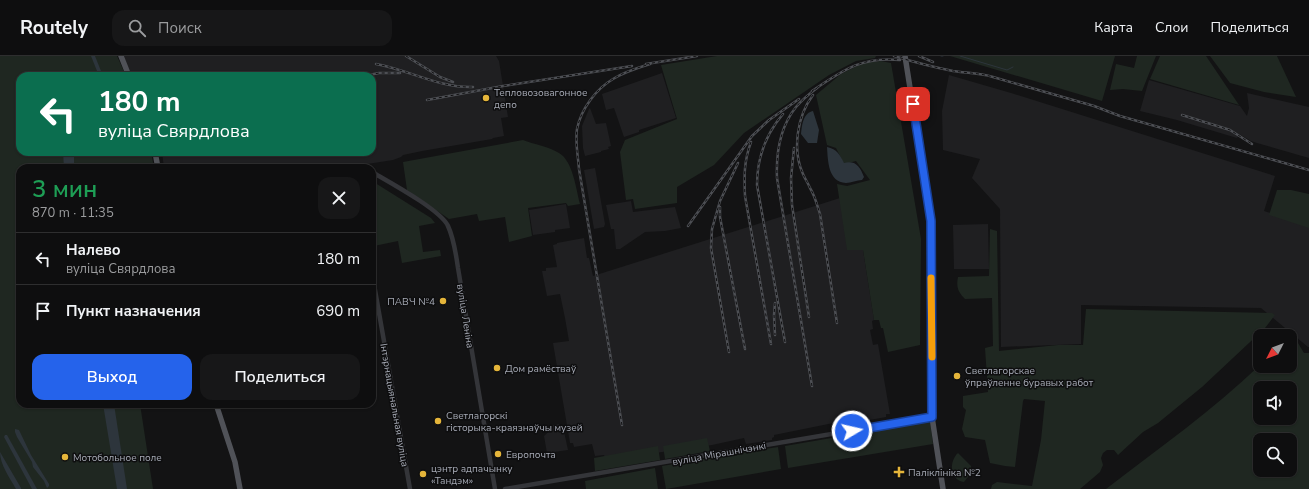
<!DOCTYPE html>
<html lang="ru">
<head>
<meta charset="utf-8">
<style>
	:root { --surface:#0e0e0f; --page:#171718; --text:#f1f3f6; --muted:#9b9c9e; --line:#2e2e2f; --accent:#2563eb }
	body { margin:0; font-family:"Nunito Sans",sans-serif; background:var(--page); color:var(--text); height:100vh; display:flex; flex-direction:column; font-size:15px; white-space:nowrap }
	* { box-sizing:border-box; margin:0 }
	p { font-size:13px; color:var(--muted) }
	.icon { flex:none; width:22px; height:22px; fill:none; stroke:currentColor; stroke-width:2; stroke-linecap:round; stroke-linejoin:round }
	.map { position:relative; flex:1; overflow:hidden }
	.drawer { position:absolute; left:16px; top:108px; width:360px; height:244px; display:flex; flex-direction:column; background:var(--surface); border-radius:12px; box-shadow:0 1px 3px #0004,0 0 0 1px var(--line) }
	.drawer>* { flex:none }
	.guide { position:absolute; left:16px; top:16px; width:360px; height:84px; border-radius:12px; box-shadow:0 1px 3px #0004,0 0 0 1px var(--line); background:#0b6e4f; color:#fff; overflow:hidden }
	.needle { width:26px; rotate:228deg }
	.buttons { position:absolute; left:1253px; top:273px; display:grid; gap:8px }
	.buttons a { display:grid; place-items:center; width:44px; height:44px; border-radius:8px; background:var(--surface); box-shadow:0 1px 3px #0004,0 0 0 1px var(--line); font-size:20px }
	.pin { position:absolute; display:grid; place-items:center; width:34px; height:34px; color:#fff; margin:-17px; border-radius:8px; box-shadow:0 2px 6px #0006 }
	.me { position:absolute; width:44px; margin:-22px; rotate:81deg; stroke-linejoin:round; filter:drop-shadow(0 0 3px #0008) }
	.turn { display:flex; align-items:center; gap:14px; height:84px; padding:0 16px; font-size:18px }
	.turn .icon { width:52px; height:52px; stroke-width:2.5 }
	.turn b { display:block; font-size:28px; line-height:34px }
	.round { display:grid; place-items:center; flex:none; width:42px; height:42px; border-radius:12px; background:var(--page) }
	.headline { display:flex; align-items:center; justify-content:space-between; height:68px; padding:0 16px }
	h1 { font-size:24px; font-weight:600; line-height:30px; color:#1e9e55 }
	.primary-button { display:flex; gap:8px; margin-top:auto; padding:8px 16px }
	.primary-button a { flex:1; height:46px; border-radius:12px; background:var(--accent); color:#fff; font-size:16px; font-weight:600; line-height:46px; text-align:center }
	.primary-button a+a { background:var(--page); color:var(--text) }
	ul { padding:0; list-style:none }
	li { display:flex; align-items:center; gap:12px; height:52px; padding:0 16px; border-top:1px solid var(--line) }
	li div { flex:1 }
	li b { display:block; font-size:15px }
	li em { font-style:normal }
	header { display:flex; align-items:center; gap:24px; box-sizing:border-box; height:56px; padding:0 20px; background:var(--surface); border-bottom:1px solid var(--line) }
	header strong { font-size:19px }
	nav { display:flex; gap:22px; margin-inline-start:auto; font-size:14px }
	.search { width:280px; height:36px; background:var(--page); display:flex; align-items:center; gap:10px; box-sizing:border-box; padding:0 14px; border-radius:12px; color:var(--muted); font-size:15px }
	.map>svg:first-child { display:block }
	.built { fill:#1f1f21 }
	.green { fill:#1f2721; fill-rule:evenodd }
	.water { fill:#2d353c }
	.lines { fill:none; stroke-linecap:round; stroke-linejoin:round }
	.stream { stroke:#2d353c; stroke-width:1 }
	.minor { stroke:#343539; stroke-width:4.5 }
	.major { stroke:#505258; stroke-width:5.5 }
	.rail-casing { stroke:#4d4f54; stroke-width:2.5 }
	.rail { stroke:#0e0e0f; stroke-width:1; stroke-dasharray:3; stroke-linecap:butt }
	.route-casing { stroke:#184099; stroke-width:10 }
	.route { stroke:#2563eb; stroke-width:7 }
	.slow { stroke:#f59e0b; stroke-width:7 }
	.poi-dot { fill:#e5b53a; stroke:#0e0e0f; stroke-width:1.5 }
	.labels { text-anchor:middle; stroke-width:3; stroke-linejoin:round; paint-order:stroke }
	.poi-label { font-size:10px; fill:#a5a9b4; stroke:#0e0e0f; text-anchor:start }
	.street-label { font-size:10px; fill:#a5a9b4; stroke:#0e0e0f }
</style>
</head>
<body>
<header>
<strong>Routely</strong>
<div class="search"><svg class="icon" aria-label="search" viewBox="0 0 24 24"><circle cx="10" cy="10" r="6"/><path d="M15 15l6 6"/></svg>Поиск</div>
<nav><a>Карта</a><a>Слои</a><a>Поделиться</a></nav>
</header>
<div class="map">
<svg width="1309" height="433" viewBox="0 0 1309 433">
	<rect width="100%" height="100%" fill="#131314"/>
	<!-- built -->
	<g class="built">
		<polygon points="124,0 496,0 499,5 508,61 501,62 504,80 493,82 492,83 422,95 403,99 401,101 393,104 342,112 164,112 162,96 372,96 372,20 133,20 127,10"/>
		<polygon points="662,17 676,62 639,74 639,76 624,81 614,52 606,54 602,38"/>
		<polygon points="949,19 1011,37 1275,120 1264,155 1309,169 1309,291 1308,291 1261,252 1081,249 1081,288 1001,291 1000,153 972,122 980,103 943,94 942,55"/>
		<polygon points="1149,24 1240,50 1247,60 1249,52 1247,37 1309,51 1309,102 1257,87 1251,85 1239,78 1237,82 1177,64 1140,55"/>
		<polygon points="590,52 596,68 606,67 611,90 608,91 609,93 601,95 601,96 585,100 583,92 582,70 589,53"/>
		<polygon points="595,112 605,168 604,171 594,173 584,114"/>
		<polygon points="840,142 863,194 874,264 872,265 873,273 870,274 873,289 878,288 890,358 886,358 886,361 864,365 863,361 774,379 774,381 772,382 772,384 746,388 744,382 712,389 605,404 604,399 595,400 592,388 574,391 573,387 570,387 553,287 569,285 565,262 560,238 547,240 542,215 546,215 546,212 557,211 553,189 557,188 557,187 584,182 587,202 589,202 593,220"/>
		<polygon points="631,145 633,156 675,151 681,172 665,175 645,176 620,193 616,193 614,173 611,173 606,149"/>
		<polygon points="566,148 570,172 555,174 555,176 533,179 529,154"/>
		<polygon points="988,168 989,213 954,213 953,169"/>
		<polygon points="559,368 560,371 563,371 568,394 547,397 544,380 553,372 553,369"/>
	</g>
	<!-- green -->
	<g class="green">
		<polygon points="0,0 117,0 126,20 20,20 20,96 151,96 154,112 20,112 20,348 140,348 153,433 0,433"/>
		<polygon points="717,0 876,0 875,2 856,5 829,19 744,77 714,109 677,131 677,147 635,153 633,143 626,144 620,96 625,84 677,63 661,9"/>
		<polygon points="950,0 1115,0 1102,45"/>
		<polygon points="1137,0 1156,0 1142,35 1123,33 1110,34 1116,8 1134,12"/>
		<polygon points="1160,0 1206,0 1239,49 1150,23"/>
		<polygon points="1210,0 1277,0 1296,41 1264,36 1230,27"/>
		<polygon points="881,5 891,7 921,183 920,289 888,296 883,272 881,272 879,264 874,264 863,194 847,194 837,128 847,130 870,124 856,105 844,108 836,92 827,89 816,39 841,18 863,7"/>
		<path d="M523,84C533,88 550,91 559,97C573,105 576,133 580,148L568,150L566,147L528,152L532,180L509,186L505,161L479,165L477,158L449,163L407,134L403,106Z"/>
		<polygon points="372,125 431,162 435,167 419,170 423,196 440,194 441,200 402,207 398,185 374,190 372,178"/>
		<polygon points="1277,134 1291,134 1309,138 1309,172 1269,159"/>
		<path d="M990,173L997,175L999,295L1058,289H1083L1086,253L1272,257L1275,259L1265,272L1202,331L1158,367L1143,376L1118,399L1114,394H1107L1103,397L1101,402L1103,409L1100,416L1080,433H991L992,429L997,426L1032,430L1041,384L1045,345L1024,343L1023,345L1015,411L1005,410L990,407L985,384L965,381L962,373L966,354L963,351V340L988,336L985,292L993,290L992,242L965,243C958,236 956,231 958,221L989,220Z"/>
		<path d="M1286,276L1298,287L1304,297H1309V433H1106C1158,393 1213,354 1260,309V310H1290V280H1284ZM1260,332H1290V362H1260ZM1260,384H1290V414H1260Z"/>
		<polygon points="930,365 933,388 788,412 785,390"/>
		<polygon points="707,382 710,395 665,403 663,390"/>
		<polygon points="658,390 660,404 595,415 594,402"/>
		<polygon points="778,391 781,413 666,433 662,410"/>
		<path d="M958,397L971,410V417L964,426C949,424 949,405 958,397Z"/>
		<polygon points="655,412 658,433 586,433 585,425"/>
	</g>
	<!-- water -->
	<g class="water">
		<polygon points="91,0 95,0 103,20 99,20"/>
		<path d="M813,55L819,74L817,87H808L801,78C802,69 803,57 813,55Z"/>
		<path d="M827,91C837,93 840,99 844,107C856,104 860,111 864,121L862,124C857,124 851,127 846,127C828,126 828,105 827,91Z"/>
		<polygon points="63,96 74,96 74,112 64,112"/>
		<polygon points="103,348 114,348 127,433 117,433"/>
		<polygon points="15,373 19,374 31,399 49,428 49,430 47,432 44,425 33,411 32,406 17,381 15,376"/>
		<polygon points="5,379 7,379 37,433 32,433 4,381"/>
		<path d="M0,396L21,432V433H16C10,422 0,409 0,396Z"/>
	</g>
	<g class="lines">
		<!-- stream -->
		<g class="stream">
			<polyline points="941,0 943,0"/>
			<polyline points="960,0 1007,14 1013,11"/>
		</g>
		<!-- minor -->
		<g class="minor">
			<path d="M372,116C389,126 441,154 448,170C454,183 456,198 458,212L495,433"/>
			<polyline points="372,217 410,433"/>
			<polyline points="505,433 932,361"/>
		</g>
		<!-- major -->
		<g class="major">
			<polyline points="121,0 129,20"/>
			<polyline points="905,0 931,165 932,361 943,433"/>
			<polyline points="155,96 158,112"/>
			<polyline points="216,348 235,406 240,433"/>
		</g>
		<defs>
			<g id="rail">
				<polyline points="406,0 440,21 453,26"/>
				<path d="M894,0C914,6 933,11 953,15C966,17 980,17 993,21L1094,50L1120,60L1309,114"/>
				<polyline points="919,0 933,6"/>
				<path d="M376,8C409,14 439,32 473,31"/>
				<polyline points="646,8 697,0"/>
				<polyline points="364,20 379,17 400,17"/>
				<path d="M812,35C842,15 861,0 900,4"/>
				<path d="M813,39C797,60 792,94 803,118C805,123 808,127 810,132C815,140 817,149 820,158L837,267"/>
				<polyline points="427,44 503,30 632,10"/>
				<path d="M783,58C765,79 757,102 757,129L785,286"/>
				<polyline points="1182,59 1230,74 1252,88"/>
				<path d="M751,86C744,105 744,120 745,140L771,288"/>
				<polyline points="794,92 791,122 792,149 809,261"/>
				<polyline points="720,151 720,161 745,293"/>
				<polyline points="688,170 752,80 769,64 799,43"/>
				<polyline points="775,247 774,259 775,279"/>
				<polyline points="729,296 711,192 712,173 720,145 738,107"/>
				<path d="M812,330L777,122C776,98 780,71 796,51C802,44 809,38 817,32"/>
				<path d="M622,369L579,113C578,100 575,86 577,73C581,53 596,33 613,23C624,16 637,12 650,8"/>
			</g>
		</defs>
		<!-- rail casing -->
		<use href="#rail" class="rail-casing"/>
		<!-- rail -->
		<use href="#rail" class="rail"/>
	</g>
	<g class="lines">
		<defs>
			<polyline id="route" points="852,375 932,361 931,165 913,48"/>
		</defs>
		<!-- route casing -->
		<use href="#route" class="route-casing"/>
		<!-- route -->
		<use href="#route" class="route"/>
		<!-- slow -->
		<polyline class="slow" points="931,222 932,301"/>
	</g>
	<!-- markers -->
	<g class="poi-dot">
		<circle cx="486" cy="42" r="4"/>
		<circle cx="443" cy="245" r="4"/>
		<circle cx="497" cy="312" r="4"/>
		<circle cx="957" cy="320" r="4"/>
		<circle cx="438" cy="365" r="4"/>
		<circle cx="498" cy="398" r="4"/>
		<circle cx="65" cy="401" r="4"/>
		<path d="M897 410h4v4h4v4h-4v4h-4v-4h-4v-4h4z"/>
		<circle cx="423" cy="418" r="4"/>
	</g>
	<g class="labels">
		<!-- poi labels -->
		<g class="poi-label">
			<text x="494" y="40">Тепловозовагонное<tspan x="494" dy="12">депо</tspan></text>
			<text x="435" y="249" text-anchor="end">ПАВЧ №4</text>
			<text x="505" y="316">Дом рамёстваў</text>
			<text x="965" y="318">Светлагорскае<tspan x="965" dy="12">ўпраўленне буравых работ</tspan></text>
			<text x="446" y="363">Светлагорскі<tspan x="446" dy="12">гісторыка-краязнаўчы музей</tspan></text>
			<text x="506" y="402">Европочта</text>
			<text x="73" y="405">Мотобольное поле</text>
			<text x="431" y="416">цэнтр адпачынку<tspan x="431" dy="12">«Тандэм»</tspan></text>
			<text x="908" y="420">Паліклініка №2</text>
		</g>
		<!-- street labels -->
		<g class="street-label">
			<text transform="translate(466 260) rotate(81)" y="4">вуліца Леніна</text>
			<text transform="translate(395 349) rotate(80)" y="4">Інтэрнацыянальная вуліца</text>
			<text transform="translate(719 397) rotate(-10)" y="4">вуліца Мірашнічэнкі</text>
		</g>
	</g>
</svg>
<div class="buttons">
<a><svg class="needle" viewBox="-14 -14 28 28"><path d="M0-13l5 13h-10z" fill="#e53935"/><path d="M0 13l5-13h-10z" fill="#9b9c9e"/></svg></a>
<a><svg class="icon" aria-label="sound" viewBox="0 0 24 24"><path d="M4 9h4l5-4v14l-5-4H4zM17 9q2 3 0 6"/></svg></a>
<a><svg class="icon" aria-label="search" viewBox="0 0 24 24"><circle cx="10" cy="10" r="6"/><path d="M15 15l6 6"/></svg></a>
</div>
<div class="pin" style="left:913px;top:48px;background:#d93025"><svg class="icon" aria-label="arrive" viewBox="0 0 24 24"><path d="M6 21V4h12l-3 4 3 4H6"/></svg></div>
<svg class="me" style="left:852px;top:375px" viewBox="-20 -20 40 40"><circle r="17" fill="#2563eb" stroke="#fff" stroke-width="3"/><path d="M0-11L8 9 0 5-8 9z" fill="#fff"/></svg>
<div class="guide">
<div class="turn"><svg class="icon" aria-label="left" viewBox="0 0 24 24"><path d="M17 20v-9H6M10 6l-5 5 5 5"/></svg><div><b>180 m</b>вуліца Свярдлова</div></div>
</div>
<section class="drawer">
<div class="headline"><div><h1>3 мин</h1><p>870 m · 11:35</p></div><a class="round"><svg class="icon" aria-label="close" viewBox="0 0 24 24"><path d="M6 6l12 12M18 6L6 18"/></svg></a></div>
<ul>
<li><svg class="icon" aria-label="left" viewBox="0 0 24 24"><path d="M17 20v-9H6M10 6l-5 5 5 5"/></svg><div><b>Налево</b><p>вуліца Свярдлова</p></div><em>180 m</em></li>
<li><svg class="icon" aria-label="arrive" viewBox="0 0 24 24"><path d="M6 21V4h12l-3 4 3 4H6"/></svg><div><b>Пункт назначения</b></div><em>690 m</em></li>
</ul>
<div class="primary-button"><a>Выход</a><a>Поделиться</a></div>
</section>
</div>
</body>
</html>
